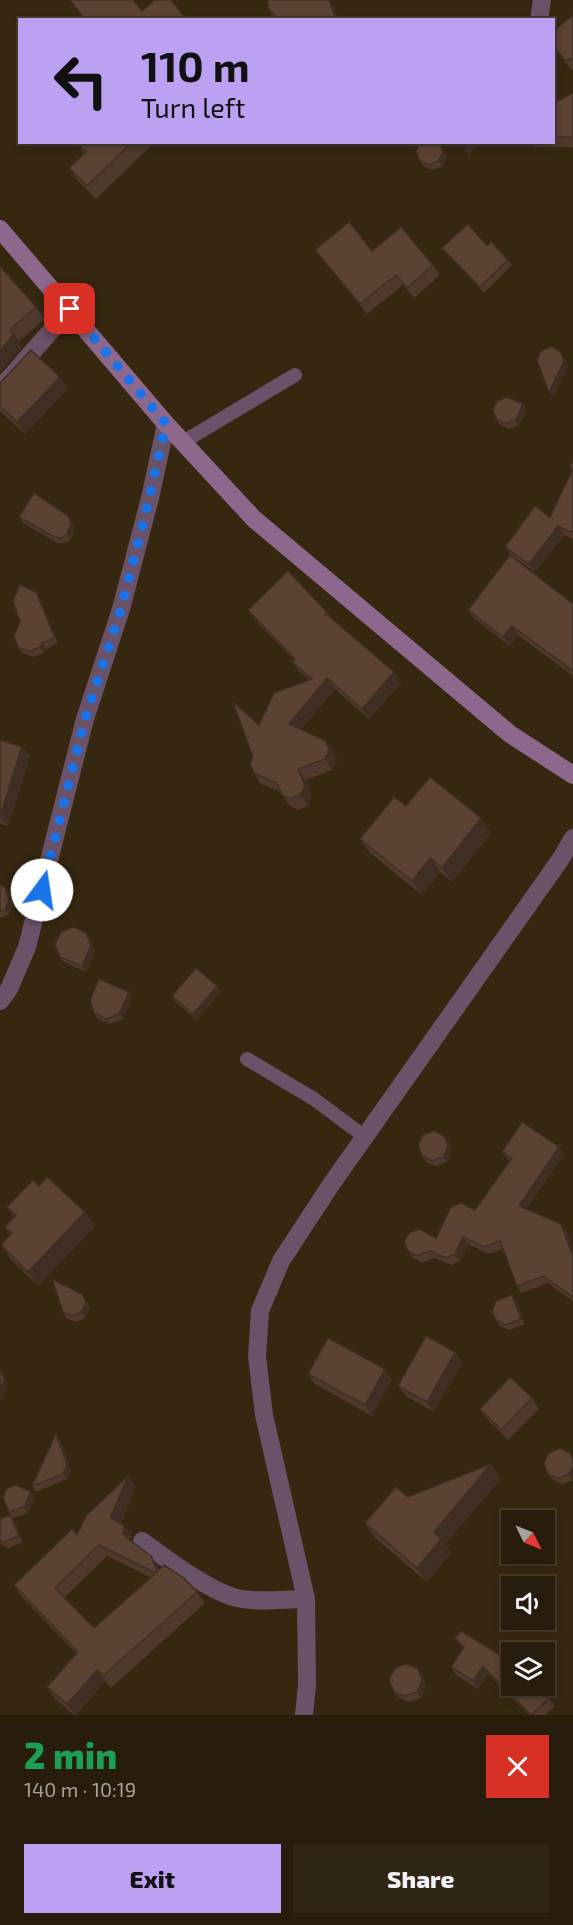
<!DOCTYPE html>
<html lang="en">
<head>
<meta charset="utf-8">
<style>
	:root { --surface:#281d0c; --page:#302615; --text:#f1f3f6; --muted:#a5a29d; --line:#443b2d; --accent:#bca0f2 }
	body { margin:0; font-family:"Exo 2",sans-serif; background:var(--page); color:var(--text); height:100vh; display:flex; flex-direction:column; font-size:22px; white-space:nowrap }
	* { box-sizing:border-box; margin:0 }
	p { font-size:20px; color:var(--muted) }
	.icon { flex:none; width:33px; height:33px; fill:none; stroke:currentColor; stroke-width:2; stroke-linecap:round; stroke-linejoin:round }
	.map { position:relative; height:1715px; overflow:hidden }
	.drawer { display:flex; flex-direction:column; background:var(--surface); flex:1 }
	.drawer>* { flex:none }
	.guide { position:absolute; left:18px; top:18px; width:537px; height:126px; border-radius:0px; box-shadow:0 3px 9px #0003,0 0 0 2px var(--line); background:#bca0f2; color:#111; overflow:hidden }
	.needle { width:39px; rotate:133deg }
	.controls { position:absolute; left:501px; top:1510px; display:grid; gap:12px }
	.controls a { display:grid; place-items:center; width:54px; height:54px; border-radius:0px; background:var(--surface); box-shadow:0 3px 9px #0003,0 0 0 2px var(--line); font-size:30px }
	.pin { position:absolute; display:grid; place-items:center; width:51px; height:51px; color:#fff; margin:-26px; border-radius:12px; box-shadow:0 3px 9px #0006 }
	.me { position:absolute; width:66px; margin:-33px; rotate:14deg; stroke-linejoin:round; filter:drop-shadow(0 0 4px #0008) }
	.turn { display:flex; align-items:center; gap:21px; height:126px; padding:0 24px; font-size:27px }
	.turn .icon { width:78px; height:78px; stroke-width:2.5 }
	.turn b { display:block; font-size:42px; line-height:51px }
	.round { display:grid; place-items:center; flex:none; width:63px; height:63px; border-radius:0px; background:var(--page) }
	.summary { display:flex; align-items:center; justify-content:space-between; height:102px; padding:0 24px }
	h1 { font-size:36px; font-weight:800; line-height:45px; color:#1e9e55 }
	.primary-button { display:flex; gap:12px; margin-top:auto; padding:12px 24px }
	.primary-button a { flex:1; height:69px; border-radius:0px; background:var(--accent); color:#111; font-size:24px; font-weight:800; line-height:69px; text-align:center }
	.primary-button a+a { background:var(--page); color:var(--text) }
	.map>svg:first-child { display:block }
	.lines { fill:none; stroke-linecap:round; stroke-linejoin:round }
	.lane { stroke:#6a5269; stroke-width:14 }
	.street { stroke:#6a5269; stroke-width:18 }
	.secondary { stroke:#8d678c; stroke-width:18 }
	.wall { fill:#4e392c; fill-rule:evenodd }
	.shaded-wall { fill:#402e24 }
	.building { fill:#5b4233; stroke:#402e24; stroke-width:1.5; fill-rule:evenodd }
	.route { stroke:#1a73e8; stroke-width:10; stroke-dasharray:0 18 }
</style>
</head>
<body>
<div class="map">
<svg width="573" height="1715" viewBox="0 0 573 1715">
	<rect width="100%" height="100%" fill="#362710"/>
	<g class="lines">
		<!-- lane -->
		<g class="lane">
			<polyline points="183,442 295,375"/>
			<polyline points="247,1059 314,1099 365,1137"/>
		</g>
		<!-- street -->
		<g class="street">
			<polyline points="539,20 542,0"/>
			<polyline points="0,389 70,309"/>
			<polyline points="0,1001 9,989 27,947 85,719 121,609 150,498 166,424"/>
			<path d="M142,1541C165,1558 209,1591 237,1598C259,1603 284,1599 306,1599"/>
			<polyline points="304,1715 307,1685 306,1599 264,1415 257,1356 260,1311 281,1261 330,1186 560,860 573,838"/>
		</g>
		<!-- secondary -->
		<polyline class="secondary" points="0,229 166,424 254,519 510,734 573,775"/>
	</g>
	<!-- wall -->
	<g class="wall">
		<polygon points="70,0 142,11 187,20 85,20"/>
		<polygon points="330,0 338,20 277,20 271,14 268,8"/>
		<polygon points="573,15 573,69 571,70 554,47 554,31"/>
		<polygon points="573,93 573,147 535,147 532,142 554,142 554,103"/>
		<polygon points="76,142 155,142 96,199 78,181 69,168 84,154"/>
		<polygon points="443,148 447,157 442,167 432,170 423,166 420,161"/>
		<polygon points="487,246 508,260 512,265 484,293 446,253 442,248"/>
		<polygon points="315,250 372,251 433,265 440,275 414,298 403,285 367,314 323,260"/>
		<polygon points="0,266 36,307 45,319 19,341 23,346 0,372"/>
		<polygon points="0,383 68,388 25,434 0,411"/>
		<polygon points="523,404 527,410 519,425 510,429 500,425 497,420"/>
		<polygon points="573,460 573,539 564,535 535,572 511,555 505,547 550,517 572,471"/>
		<polygon points="68,516 75,528 71,540 65,543 58,543 23,523 19,517"/>
		<polygon points="36,592 39,598 58,643 46,649 44,653 33,657 22,653 18,647"/>
		<polygon points="573,604 573,676 518,635 510,646 475,619 468,610"/>
		<polygon points="248,610 327,612 334,621 394,672 401,683 369,719 335,689 301,729 326,741 333,751 337,760 332,770 306,780 312,797 308,806 298,810 289,805 281,792 261,784 254,773 253,757 259,725 309,680 300,672 292,662 294,660 256,621"/>
		<polygon points="0,740 22,747 30,757 8,826 0,824"/>
		<polygon points="406,806 491,833 452,882 440,872 422,895 370,853 360,839"/>
		<polygon points="0,885 5,887 9,893 13,904 9,915 0,918"/>
		<polygon points="86,933 90,938 95,951 86,972 64,962 60,957"/>
		<polygon points="221,991 197,1020 176,1002 172,996"/>
		<polygon points="132,998 123,1019 110,1024 98,1019 94,1013"/>
		<polygon points="448,1141 452,1152 447,1162 436,1166 426,1162 422,1156"/>
		<polygon points="559,1147 564,1154 526,1209 566,1230 573,1250 573,1301 548,1283 521,1293 517,1286 503,1249 489,1254 468,1244 460,1261 451,1265 435,1258 422,1263 413,1258 408,1251 436,1238 475,1210 510,1161 507,1158 502,1152"/>
		<polygon points="7,1207 85,1212 95,1226 38,1286 11,1259 1,1245 11,1235 5,1227 14,1217"/>
		<polygon points="82,1294 86,1299 90,1309 85,1318 76,1322 66,1318 63,1312"/>
		<polygon points="512,1295 516,1301 525,1324 509,1330 500,1326 496,1320"/>
		<polygon points="455,1352 462,1363 434,1412 406,1396 398,1386"/>
		<polygon points="308,1374 392,1380 372,1416 315,1384"/>
		<polygon points="532,1398 539,1409 508,1440 487,1419 480,1409"/>
		<polygon points="60,1440 71,1471 67,1479 36,1492 32,1486"/>
		<polygon points="560,1448 573,1480 562,1484 552,1479 548,1474"/>
		<polygon points="491,1464 501,1479 445,1544 451,1553 427,1582 375,1538 365,1523 408,1497"/>
		<path d="M136,1487L121,1523L132,1536V1542L160,1569L197,1592L205,1603L111,1688L105,1681L76,1715H74L55,1699L47,1687L76,1653L22,1597L14,1585ZM107,1556L150,1577L94,1628L64,1598Z"/>
		<polygon points="31,1492 35,1497 28,1513 13,1518 23,1542 8,1548 0,1544 0,1519 10,1515 9,1512"/>
		<polygon points="455,1638 549,1698 555,1706 545,1715 529,1715 488,1674 478,1689 456,1675 451,1667 463,1648"/>
		<polygon points="418,1669 422,1674 426,1686 421,1698 409,1702 398,1697 394,1692"/>
	</g>
	<!-- shaded-wall -->
	<g class="shaded-wall">
		<polygon points="329,0 330,0 338,20 335,17"/>
		<polygon points="439,142 443,148 447,157 442,167 438,161"/>
		<polygon points="471,142 480,142 469,156 465,150"/>
		<polygon points="14,334 23,346 0,372 0,351"/>
		<polygon points="560,351 564,357 568,367 553,398 549,392"/>
		<polygon points="60,377 68,388 25,434 17,422"/>
		<polygon points="523,404 527,410 519,425 516,420"/>
		<polygon points="68,516 75,528 71,540 67,534"/>
		<polygon points="558,526 564,535 535,572 529,564"/>
		<polygon points="36,592 39,598 58,643 55,638"/>
		<polygon points="512,626 518,635 510,646 503,637"/>
		<polygon points="42,643 46,649 44,653 40,647"/>
		<polygon points="394,672 401,683 369,719 362,709"/>
		<polygon points="327,678 335,689 297,734 289,724"/>
		<polygon points="326,741 333,751 337,760 332,770 325,759"/>
		<polygon points="22,747 30,757 8,826 0,816"/>
		<polygon points="298,769 306,780 312,797 308,806 300,795"/>
		<polygon points="481,818 491,833 452,882 442,868"/>
		<polygon points="430,858 440,872 422,895 412,881"/>
		<polygon points="5,887 9,893 13,904 9,915 5,910"/>
		<polygon points="86,933 90,938 95,951 86,972 82,966"/>
		<polygon points="217,986 221,991 197,1020 193,1014"/>
		<polygon points="129,992 132,998 123,1019 119,1014"/>
		<polygon points="444,1136 448,1141 452,1152 447,1162 443,1157"/>
		<polygon points="559,1147 564,1154 524,1213 519,1206"/>
		<polygon points="85,1212 95,1226 38,1286 28,1272"/>
		<polygon points="561,1224 566,1230 573,1250 573,1256"/>
		<polygon points="463,1237 468,1244 460,1261 455,1254"/>
		<polygon points="82,1294 86,1299 90,1309 85,1318 81,1312"/>
		<polygon points="512,1295 516,1301 525,1324 521,1319"/>
		<polygon points="455,1352 462,1363 434,1412 427,1402"/>
		<polygon points="0,1367 8,1385 1,1401 0,1400"/>
		<polygon points="385,1369 392,1380 372,1416 365,1405"/>
		<polygon points="56,1434 60,1440 71,1471 67,1479 63,1474"/>
		<polygon points="491,1464 501,1479 445,1544 451,1553 427,1582 417,1568 434,1532"/>
		<polygon points="573,1466 573,1480 569,1474"/>
		<polygon points="128,1476 136,1487 118,1529 110,1518"/>
		<polygon points="31,1492 35,1497 28,1513 24,1507"/>
		<polygon points="10,1515 14,1520 23,1542 19,1536"/>
		<polygon points="124,1525 132,1536 132,1545 123,1533"/>
		<polygon points="151,1556 159,1568 165,1583 157,1572"/>
		<polygon points="483,1666 488,1674 478,1689 473,1681"/>
		<polygon points="418,1669 422,1674 426,1686 421,1698 417,1692"/>
		<polygon points="97,1670 105,1681 75,1715 67,1704"/>
	</g>
	<!-- building -->
	<g class="building">
		<polygon points="70,0 133,0 142,11 155,0 171,0 187,20 86,20"/>
		<polygon points="268,0 329,0 335,17 330,20 279,20 268,8"/>
		<polygon points="573,15 573,58 565,61 554,46 554,31"/>
		<polygon points="573,93 573,135 571,137 554,137 554,103"/>
		<polygon points="76,142 132,142 87,186 69,168 86,152"/>
		<polygon points="420,142 439,142 443,152 438,161 429,165 420,161 416,151"/>
		<polygon points="466,142 471,142 465,150"/>
		<polygon points="349,222 372,251 401,227 433,265 407,288 396,275 360,304 315,250"/>
		<polygon points="468,224 487,246 491,242 508,260 480,287 442,248"/>
		<polygon points="0,266 36,307 10,330 14,334 0,351"/>
		<polygon points="551,347 560,351 564,361 549,392 537,360 541,351"/>
		<polygon points="31,350 60,377 17,422 0,406 0,383"/>
		<polygon points="507,397 523,404 516,420 506,424 497,420 493,410 497,401"/>
		<polygon points="573,460 573,531 570,532 558,526 529,564 505,547 535,506 550,517 572,471 570,466"/>
		<polygon points="34,493 68,516 71,523 67,534 61,538 54,537 19,517"/>
		<polygon points="510,555 573,604 573,671 512,626 503,637 468,610"/>
		<polygon points="288,571 327,612 325,613 394,672 362,709 327,678 289,724 326,741 329,750 325,759 298,769 305,786 300,795 291,799 282,795 277,783 254,773 250,764 253,757 233,702 259,725 274,693 312,679 292,662 295,659 248,610"/>
		<polygon points="20,585 36,592 55,638 42,643 40,647 29,652 18,647 14,636 20,622 13,601"/>
		<polygon points="0,740 22,747 0,816"/>
		<polygon points="430,777 481,818 442,868 430,858 412,881 360,839 394,797 406,806"/>
		<polygon points="0,885 5,887 9,899 5,910 0,911"/>
		<polygon points="74,927 86,933 91,945 82,966 60,957 55,944 61,932"/>
		<polygon points="196,968 217,986 193,1014 172,996"/>
		<polygon points="99,979 129,992 119,1014 106,1019 94,1013 90,1000"/>
		<polygon points="522,1122 559,1147 519,1206 561,1224 573,1256 573,1297 543,1276 517,1286 500,1241 484,1247 463,1237 455,1254 446,1258 430,1251 417,1256 408,1251 404,1242 409,1233 419,1229 436,1238 451,1207 461,1203 475,1210 512,1158 502,1152"/>
		<polygon points="434,1131 444,1136 448,1146 443,1157 432,1161 422,1156 418,1145 423,1135"/>
		<polygon points="47,1177 85,1212 28,1272 1,1245 12,1233 5,1227 16,1215 7,1207 33,1180 39,1186"/>
		<polygon points="52,1279 82,1294 86,1303 81,1312 72,1316 63,1312"/>
		<polygon points="512,1295 521,1319 505,1325 496,1320 492,1311 496,1301"/>
		<polygon points="426,1336 455,1352 427,1402 398,1386"/>
		<polygon points="328,1338 385,1369 365,1405 308,1374"/>
		<polygon points="0,1369 4,1380 0,1388"/>
		<polygon points="510,1377 532,1398 501,1430 480,1409"/>
		<polygon points="56,1434 67,1465 63,1474 32,1486"/>
		<polygon points="560,1448 570,1453 573,1461 573,1466 569,1474 558,1478 548,1474 544,1463 549,1453"/>
		<polygon points="491,1464 434,1532 441,1539 417,1568 365,1523 396,1487 408,1497"/>
		<path d="M128,1476L110,1518L124,1525L123,1533L127,1538L151,1556L157,1572L164,1565L184,1578L197,1592L103,1676L97,1670L67,1704L47,1687L78,1652L14,1585L72,1529L77,1535L86,1516ZM99,1545L156,1573L94,1628L55,1588Z"/>
		<polygon points="16,1485 31,1492 24,1507 9,1512 3,1497 7,1488"/>
		<polygon points="10,1515 19,1536 4,1542 0,1541 0,1519"/>
		<polygon points="461,1631 506,1659 512,1659 512,1686 538,1686 549,1698 531,1715 483,1666 473,1681 451,1667 464,1647 455,1638"/>
		<polygon points="406,1664 418,1669 422,1680 417,1692 405,1696 394,1692 389,1680 395,1668"/>
	</g>
	<g class="lines">
		<!-- route -->
		<polyline class="route" points="42,890 85,719 121,609 144,520 166,424 70,309"/>
	</g>
</svg>
<div class="controls">
<a><svg class="needle" viewBox="-14 -14 28 28"><path d="M0-13l5 13h-10z" fill="#e53935"/><path d="M0 13l5-13h-10z" fill="#a5a29d"/></svg></a>
<a><svg class="icon" aria-label="sound" viewBox="0 0 24 24"><path d="M4 9h4l5-4v14l-5-4H4zM17 9q2 3 0 6"/></svg></a>
<a><svg class="icon" aria-label="layers" viewBox="0 0 24 24"><path d="M12 4l9 5-9 5-9-5zM3 14l9 5 9-5"/></svg></a>
</div>
<div class="pin" style="left:70px;top:309px;background:#d93025"><svg class="icon" aria-label="arrive" viewBox="0 0 24 24"><path d="M6 21V4h12l-3 4 3 4H6"/></svg></div>
<svg class="me" style="left:42px;top:890px" viewBox="-20 -20 40 40"><circle r="19" fill="#fff"/><path d="M0-13L10 11 0 6-10 11z" fill="#1a73e8"/></svg>
<div class="guide">
<div class="turn"><svg class="icon" aria-label="left" viewBox="0 0 24 24"><path d="M17 20v-9H6M10 6l-5 5 5 5"/></svg><div><b>110 m</b>Turn left</div></div>
</div>
</div>
<section class="drawer">
<div class="summary"><div><h1>2 min</h1><p>140 m · 10:19</p></div><a class="round" style="background:#d93025;color:#fff"><svg class="icon" aria-label="close" viewBox="0 0 24 24"><path d="M6 6l12 12M18 6L6 18"/></svg></a></div>
<div class="primary-button"><a>Exit</a><a>Share</a></div>
</section>
</body>
</html>
